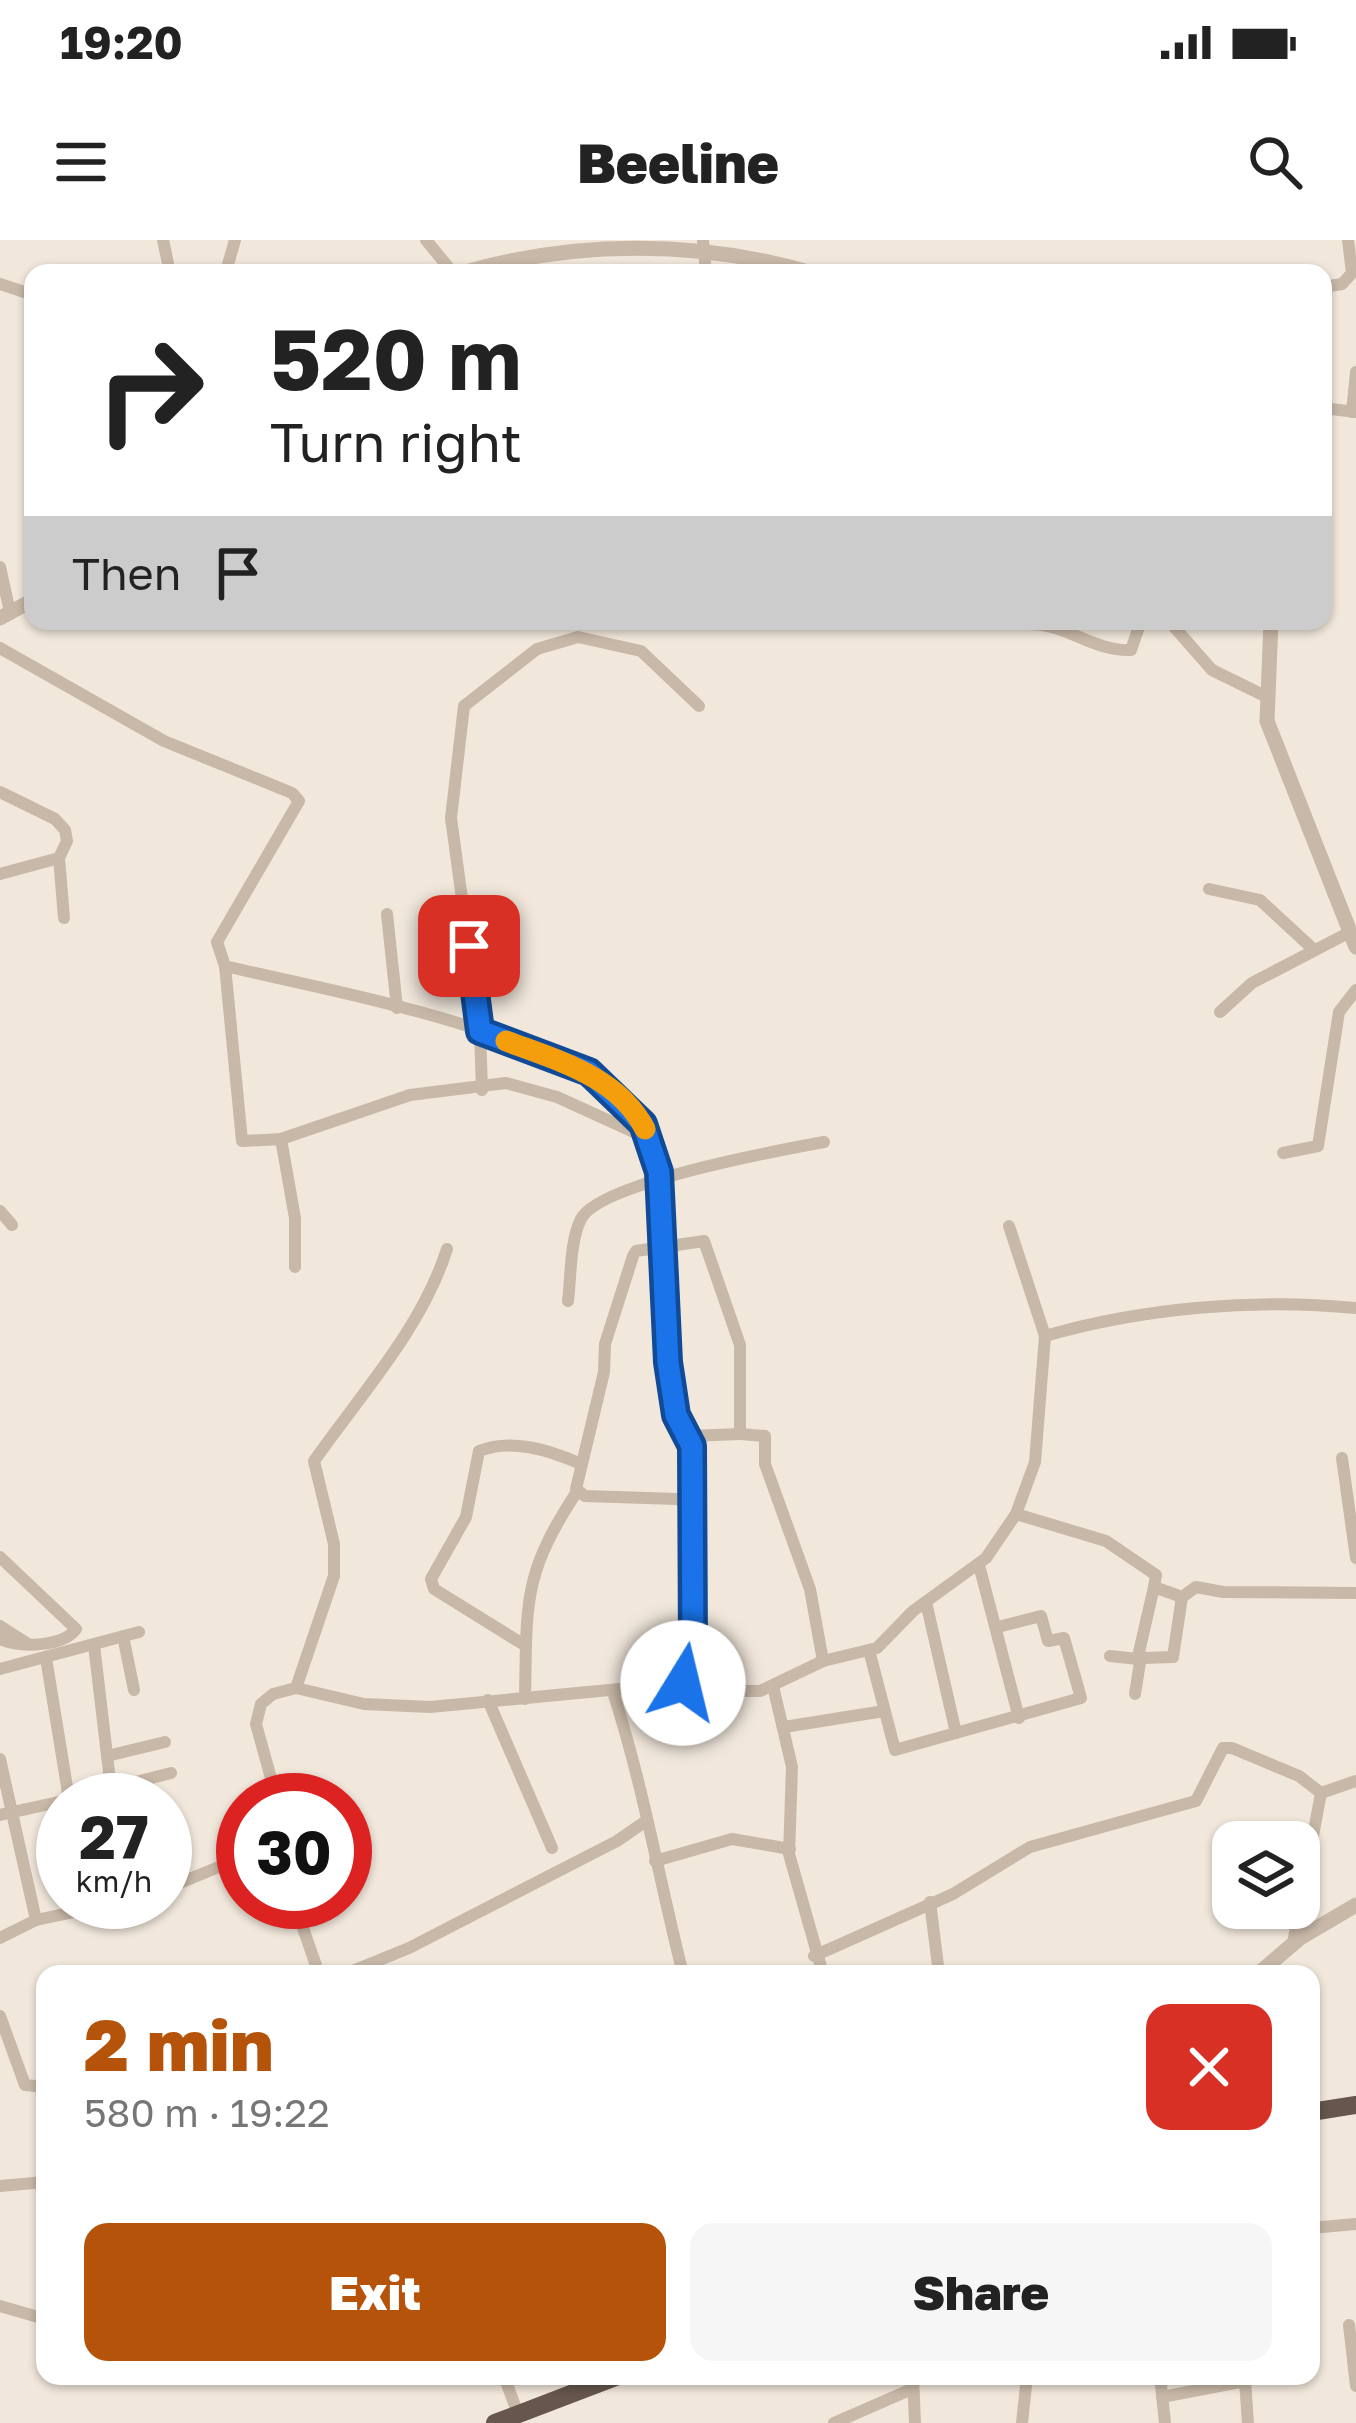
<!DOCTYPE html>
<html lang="en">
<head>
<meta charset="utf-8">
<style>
	:root { --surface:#fff; --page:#f6f6f6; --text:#222; --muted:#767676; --accent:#b45309 }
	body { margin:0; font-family:"Golos Text",sans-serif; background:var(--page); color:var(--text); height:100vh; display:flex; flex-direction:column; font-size:45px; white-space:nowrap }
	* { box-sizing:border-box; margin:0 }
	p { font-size:39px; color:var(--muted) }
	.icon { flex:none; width:66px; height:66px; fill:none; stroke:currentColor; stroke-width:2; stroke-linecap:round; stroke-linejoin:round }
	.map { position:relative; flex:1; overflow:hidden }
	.side { position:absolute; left:36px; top:1725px; width:1284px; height:420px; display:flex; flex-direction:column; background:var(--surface); border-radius:24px; box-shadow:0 3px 9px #0004 }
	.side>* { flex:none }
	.banner { position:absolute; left:24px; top:24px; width:1308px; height:366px; border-radius:24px; box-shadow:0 3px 9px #0004; background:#fff; color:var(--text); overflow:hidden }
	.fabs { position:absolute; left:1212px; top:1581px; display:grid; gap:24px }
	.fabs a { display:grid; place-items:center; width:108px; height:108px; border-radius:24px; background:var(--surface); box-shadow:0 3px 9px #0004; font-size:60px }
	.speed { position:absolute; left:36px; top:1533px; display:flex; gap:24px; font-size:60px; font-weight:700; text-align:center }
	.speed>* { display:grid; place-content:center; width:156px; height:156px; border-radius:50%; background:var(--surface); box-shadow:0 3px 9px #0004; line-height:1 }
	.speed small { font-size:30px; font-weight:400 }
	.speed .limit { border:18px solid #d22; background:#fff; color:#111 }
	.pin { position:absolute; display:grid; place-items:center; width:102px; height:102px; color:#fff; margin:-51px; border-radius:24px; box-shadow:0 6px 18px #0006 }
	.me { position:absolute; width:132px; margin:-66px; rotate:9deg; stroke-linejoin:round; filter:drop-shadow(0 0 9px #0008) }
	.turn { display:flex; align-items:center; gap:42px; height:252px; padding:0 48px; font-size:54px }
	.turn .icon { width:156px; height:156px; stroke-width:2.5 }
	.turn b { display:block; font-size:84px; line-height:102px }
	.then { display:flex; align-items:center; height:114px; padding:0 48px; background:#0003; gap:24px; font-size:45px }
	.round { display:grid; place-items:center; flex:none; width:126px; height:126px; border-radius:24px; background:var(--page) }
	.headline { display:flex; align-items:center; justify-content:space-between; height:204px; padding:0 48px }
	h1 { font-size:72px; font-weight:800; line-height:90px; color:var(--accent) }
	.primary-button { display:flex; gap:24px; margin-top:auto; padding:24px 48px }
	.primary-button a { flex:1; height:138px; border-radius:24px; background:var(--accent); color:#fff; font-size:48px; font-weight:800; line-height:138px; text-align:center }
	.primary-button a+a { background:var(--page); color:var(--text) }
	.status { display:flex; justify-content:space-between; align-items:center; height:84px; padding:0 60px; background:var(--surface); direction:ltr }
	.status svg { height:33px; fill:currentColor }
	header { display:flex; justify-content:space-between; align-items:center; height:156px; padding:0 48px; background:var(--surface); font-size:54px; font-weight:800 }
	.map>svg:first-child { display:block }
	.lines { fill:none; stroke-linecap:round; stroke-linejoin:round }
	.minor { stroke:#c8b8a7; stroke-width:12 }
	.tertiary { stroke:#c8b8a7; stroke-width:15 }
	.trunk { stroke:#66564c; stroke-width:18 }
	.route-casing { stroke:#114b97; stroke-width:30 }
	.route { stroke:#1a73e8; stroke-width:21 }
	.slow { stroke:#f59e0b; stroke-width:21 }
</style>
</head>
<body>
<div class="status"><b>19:20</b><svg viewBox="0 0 49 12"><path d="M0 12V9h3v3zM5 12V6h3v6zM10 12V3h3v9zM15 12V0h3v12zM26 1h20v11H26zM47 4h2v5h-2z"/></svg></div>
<header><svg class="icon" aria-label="menu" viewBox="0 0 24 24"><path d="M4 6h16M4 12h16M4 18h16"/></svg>Beeline<svg class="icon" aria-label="search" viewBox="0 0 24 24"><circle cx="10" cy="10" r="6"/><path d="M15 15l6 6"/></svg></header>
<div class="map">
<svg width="1356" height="2183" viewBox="0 0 1356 2183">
	<rect width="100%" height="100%" fill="#f1e7db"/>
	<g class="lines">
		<!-- minor -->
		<g class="minor">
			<polyline points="163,0 170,33"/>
			<polyline points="426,0 453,33"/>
			<polyline points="703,0 706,33"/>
			<polyline points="227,28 235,0"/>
			<polyline points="0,44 33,55"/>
			<polyline points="1323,47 1342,44 1352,33 1348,0"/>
			<polyline points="1323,168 1356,172"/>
			<polyline points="1352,172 1356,132"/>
			<polyline points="0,327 10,372"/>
			<polyline points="1169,381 1212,430 1265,456"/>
			<path d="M1025,384C1066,382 1090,411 1131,410L1141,381"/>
			<path d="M0,408L164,501L292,553L299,561L217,702L225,726C319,749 602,798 644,887C675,955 666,1041 668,1114C669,1151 681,1169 690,1201C696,1221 691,1245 689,1265"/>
			<polyline points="0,552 55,579 65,590 67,601 59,618 64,678"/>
			<polyline points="0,634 59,618"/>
			<polyline points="1209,649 1260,660 1313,709"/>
			<polyline points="387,674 397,768"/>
			<polyline points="225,726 242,901 281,899 410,855 506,843 557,857 647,898"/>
			<polyline points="1220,772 1252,743 1350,692"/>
			<polyline points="482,850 480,791 451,578 464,466 537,409 578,397 641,411 699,466"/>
			<polyline points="281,899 295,978 295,1027"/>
			<polyline points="1283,913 1318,906 1339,772 1356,750"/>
			<polyline points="0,971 12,985"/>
			<polyline points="1009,986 1045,1096"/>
			<path d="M568,1061C571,1037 570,1000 581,979C599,943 780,910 824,902"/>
			<polyline points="740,1194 765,1196 765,1224 810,1349 823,1421"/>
			<polyline points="1342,1218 1356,1318"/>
			<polyline points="1016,1274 1106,1301 1156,1335 1154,1347 1182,1357 1196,1347 1223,1352 1356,1353"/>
			<path d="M0,1317L76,1389C63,1407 20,1408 0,1399"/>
			<polyline points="979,1325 1019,1478"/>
			<polyline points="1154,1347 1139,1412 1143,1418 1173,1417 1182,1357"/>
			<polyline points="926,1362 956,1493"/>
			<polyline points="0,1386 28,1404"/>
			<polyline points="123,1396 134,1450"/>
			<polyline points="94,1405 111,1549"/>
			<path d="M526,1406L434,1349L431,1339L466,1277L479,1211C511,1198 548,1210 579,1223"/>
			<polyline points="869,1410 895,1510 1081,1458 1064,1398 1048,1401 1041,1376 998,1387"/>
			<polyline points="1110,1416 1138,1419"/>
			<polyline points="46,1418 69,1559"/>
			<polyline points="0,1429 139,1392"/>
			<path d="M683,1443L697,1451H760L823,1421L877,1408L913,1371L986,1318L1016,1274L1035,1222L1045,1096C1142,1068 1255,1058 1356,1068"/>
			<polyline points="773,1446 792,1527 789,1614 823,1734"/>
			<path d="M296,1448L334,1336V1304L314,1221C361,1154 422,1088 447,1009"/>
			<path d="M613,1452C643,1545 659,1639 683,1734"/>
			<polyline points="1135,1454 1141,1416"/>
			<path d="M525,1459C527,1361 522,1335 578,1250"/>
			<polyline points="488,1460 552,1608"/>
			<polyline points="784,1487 884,1471"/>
			<polyline points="107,1516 165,1502"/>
			<polyline points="0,1519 36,1680"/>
			<polyline points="1321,1553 1356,1541"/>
			<polyline points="66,1560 171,1533"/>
			<polyline points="277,1560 256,1484 261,1464 273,1454 296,1448 364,1464 430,1467 683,1443 693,1408 689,1265 677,1259 585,1256 576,1249 604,1132 605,1104 633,1016 636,1011 704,1001 740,1105 740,1194 689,1196"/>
			<polyline points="0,1575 63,1561"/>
			<polyline points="655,1621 732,1599 790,1609"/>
			<polyline points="165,1649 243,1617"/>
			<polyline points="294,1662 319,1734"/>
			<polyline points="930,1662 939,1734"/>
			<polyline points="0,1698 36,1680 122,1662"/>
			<polyline points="814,1716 953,1654 1030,1607 1196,1561 1223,1508 1232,1508 1299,1536 1321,1553 1293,1703"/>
			<polyline points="345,1734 409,1708 617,1601 646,1581"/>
			<polyline points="0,1776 25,1845 45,1847"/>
			<polyline points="43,1847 45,1932"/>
			<polyline points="0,1946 45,1942"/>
			<polyline points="1311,1988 1356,1984"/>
			<polyline points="0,2066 45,2079"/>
			<polyline points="1349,2085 1356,2146"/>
			<polyline points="504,2136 518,2174"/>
			<polyline points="913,2136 915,2183"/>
			<polyline points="1160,2136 1165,2183"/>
			<polyline points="1162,2157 1245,2141 1248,2183"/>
			<polyline points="834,2183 912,2149"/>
			<polyline points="1022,2183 1027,2136"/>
		</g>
		<!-- tertiary -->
		<g class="tertiary">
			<path d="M462,33C575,0 699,0 812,33"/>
			<polyline points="0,378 33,360"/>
			<polyline points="1271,381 1267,481 1356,707"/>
			<polyline points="1258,1734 1300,1698 1356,1665"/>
		</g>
		<!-- trunk -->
		<g class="trunk">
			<polyline points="1311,1872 1356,1865"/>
			<polyline points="495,2183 618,2136"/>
		</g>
	</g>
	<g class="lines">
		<defs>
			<polyline id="route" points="469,706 480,791 589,832 643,884 659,932 668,1122 676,1175 692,1206 693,1408 683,1443"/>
		</defs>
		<!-- route casing -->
		<use href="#route" class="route-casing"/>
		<!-- route -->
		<use href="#route" class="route"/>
		<!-- slow -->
		<path class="slow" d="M506,801C559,821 617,836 645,889"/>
	</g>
</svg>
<div class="fabs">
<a><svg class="icon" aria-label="layers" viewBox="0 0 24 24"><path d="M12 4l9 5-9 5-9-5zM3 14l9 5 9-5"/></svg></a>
</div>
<div class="speed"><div>27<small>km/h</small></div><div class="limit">30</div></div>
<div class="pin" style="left:469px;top:706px;background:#d93025"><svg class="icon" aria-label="arrive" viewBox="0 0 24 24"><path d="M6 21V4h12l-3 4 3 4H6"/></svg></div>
<svg class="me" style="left:683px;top:1443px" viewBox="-20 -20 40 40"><circle r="19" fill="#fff"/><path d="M0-13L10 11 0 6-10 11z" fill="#1a73e8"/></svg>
<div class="banner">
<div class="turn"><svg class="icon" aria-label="right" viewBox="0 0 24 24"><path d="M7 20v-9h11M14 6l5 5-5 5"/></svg><div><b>520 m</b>Turn right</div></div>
<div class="then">Then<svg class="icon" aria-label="arrive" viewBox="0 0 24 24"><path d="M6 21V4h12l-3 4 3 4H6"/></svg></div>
</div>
<section class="side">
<div class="headline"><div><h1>2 min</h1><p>580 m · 19:22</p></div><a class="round" style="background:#d93025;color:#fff"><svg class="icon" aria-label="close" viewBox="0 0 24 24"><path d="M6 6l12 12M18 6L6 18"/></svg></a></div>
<div class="primary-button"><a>Exit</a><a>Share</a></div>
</section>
</div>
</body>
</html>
